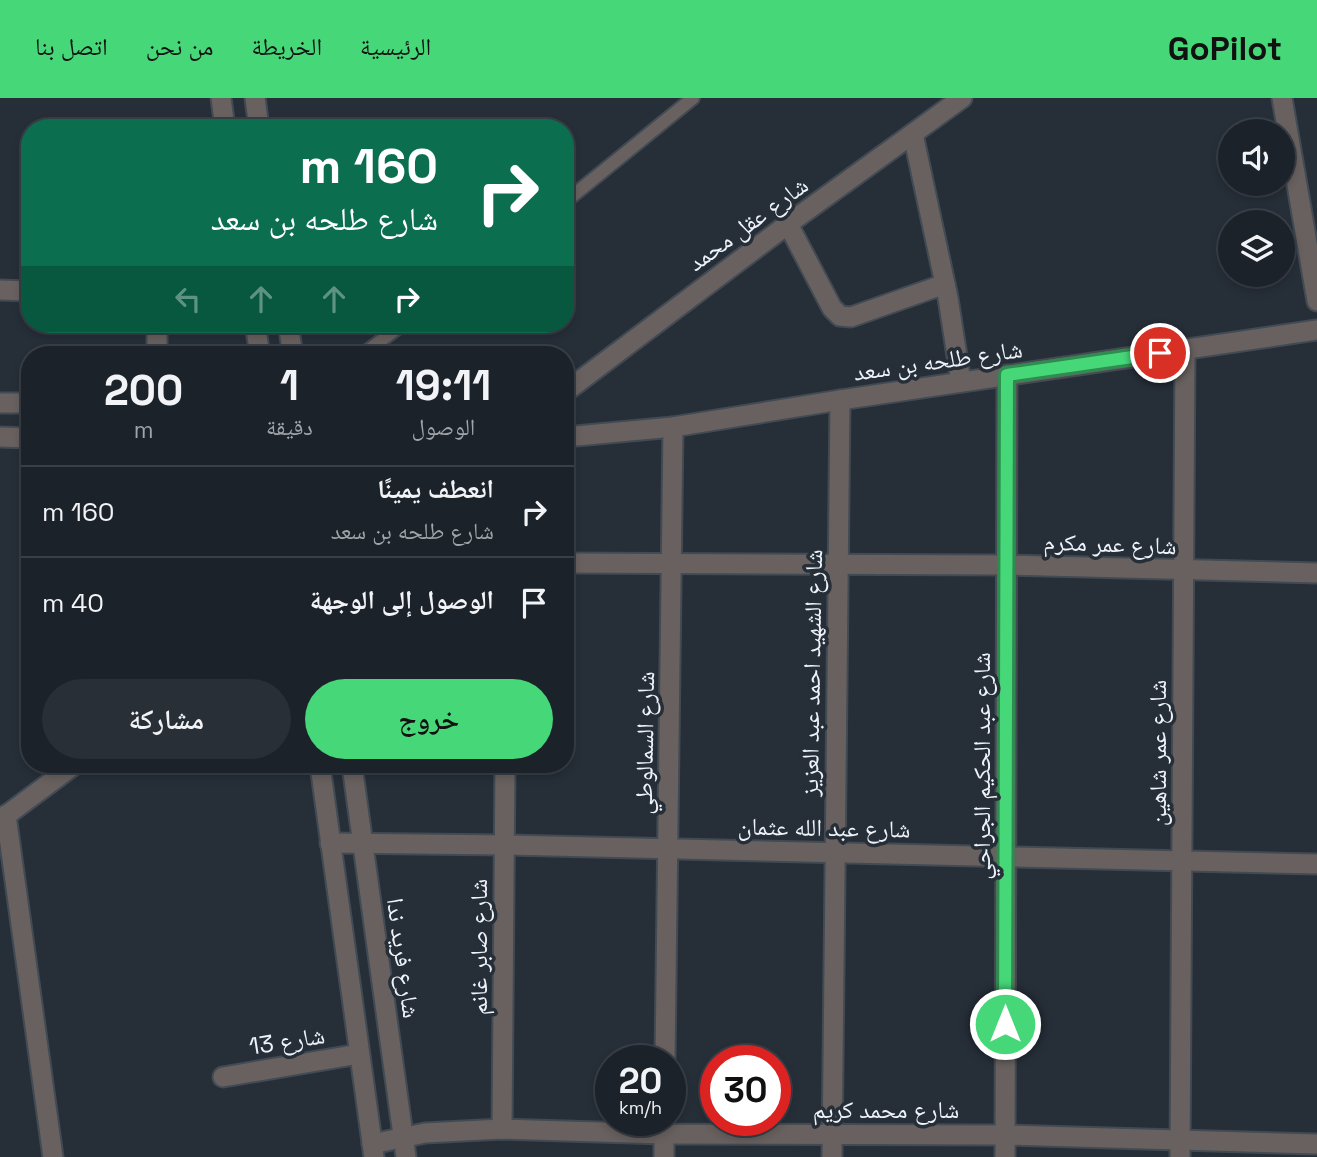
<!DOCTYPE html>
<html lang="ar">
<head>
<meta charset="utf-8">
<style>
	:root { --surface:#1c222a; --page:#292f36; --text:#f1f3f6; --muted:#a0a4a8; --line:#3a3f47; --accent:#46d779 }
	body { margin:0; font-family:"Space Grotesk","Noto Naskh Arabic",sans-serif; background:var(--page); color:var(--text); direction:rtl; height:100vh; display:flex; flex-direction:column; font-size:26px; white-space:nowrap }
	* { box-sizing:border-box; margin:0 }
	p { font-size:23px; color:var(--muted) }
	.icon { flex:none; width:38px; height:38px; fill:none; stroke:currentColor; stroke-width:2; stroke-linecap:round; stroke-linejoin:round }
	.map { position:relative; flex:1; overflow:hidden; direction:ltr }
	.side { position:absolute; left:21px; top:248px; width:553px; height:427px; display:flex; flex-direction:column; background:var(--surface); border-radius:28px; box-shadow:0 4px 10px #0003,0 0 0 2px var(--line); direction:rtl }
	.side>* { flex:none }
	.top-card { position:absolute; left:21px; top:21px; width:553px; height:214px; border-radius:28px; box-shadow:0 4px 10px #0003,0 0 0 2px var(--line); direction:rtl; background:#0b6e4f; color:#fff; overflow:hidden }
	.tools { position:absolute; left:1218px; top:21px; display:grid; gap:14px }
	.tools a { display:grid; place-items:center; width:77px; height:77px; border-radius:50%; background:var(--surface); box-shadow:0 4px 10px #0003,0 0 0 2px var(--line); font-size:35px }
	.speed { position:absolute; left:595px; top:947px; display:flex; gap:14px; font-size:35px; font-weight:700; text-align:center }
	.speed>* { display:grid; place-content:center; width:91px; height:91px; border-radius:50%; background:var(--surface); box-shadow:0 4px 10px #0003,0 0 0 2px var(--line); line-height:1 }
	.speed small { font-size:18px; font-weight:400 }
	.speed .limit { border:10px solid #d22; background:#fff; color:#111 }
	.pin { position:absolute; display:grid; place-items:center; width:60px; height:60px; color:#fff; margin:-30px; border:4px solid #fff; border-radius:50%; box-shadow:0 2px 7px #0007 }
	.me { position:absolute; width:77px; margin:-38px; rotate:0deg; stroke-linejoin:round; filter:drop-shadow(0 0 5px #0008) }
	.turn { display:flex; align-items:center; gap:24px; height:147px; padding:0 21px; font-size:32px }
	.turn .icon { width:91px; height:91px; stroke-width:2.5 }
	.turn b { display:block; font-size:49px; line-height:60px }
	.lanes { display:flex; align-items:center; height:66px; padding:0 21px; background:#0003; justify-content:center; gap:35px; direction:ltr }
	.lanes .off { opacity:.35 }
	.eta { display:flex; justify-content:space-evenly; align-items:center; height:119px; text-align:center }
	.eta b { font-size:42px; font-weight:600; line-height:49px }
	.action { display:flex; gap:14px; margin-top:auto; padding:14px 21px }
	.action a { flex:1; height:80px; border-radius:42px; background:var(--accent); color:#111; font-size:28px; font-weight:600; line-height:80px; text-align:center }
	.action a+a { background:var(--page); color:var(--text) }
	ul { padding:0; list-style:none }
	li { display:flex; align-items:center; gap:21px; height:91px; padding:0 21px; border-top:2px solid var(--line) }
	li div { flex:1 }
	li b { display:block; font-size:26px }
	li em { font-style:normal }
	header { display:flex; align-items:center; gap:42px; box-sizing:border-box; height:98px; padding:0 35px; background:var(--accent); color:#111 }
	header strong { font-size:33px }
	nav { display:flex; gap:38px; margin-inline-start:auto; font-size:24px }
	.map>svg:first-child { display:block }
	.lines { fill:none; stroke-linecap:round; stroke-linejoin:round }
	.service-casing { stroke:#424a53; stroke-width:16 }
	.minor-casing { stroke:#424a53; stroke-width:23 }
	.tertiary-casing { stroke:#424a53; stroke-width:23 }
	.service { stroke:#686160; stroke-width:12 }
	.minor { stroke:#686160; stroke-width:19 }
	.tertiary { stroke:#686160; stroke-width:19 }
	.route-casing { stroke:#2e8c4f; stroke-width:18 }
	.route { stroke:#46d779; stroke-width:12 }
	.labels { text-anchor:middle; stroke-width:7; stroke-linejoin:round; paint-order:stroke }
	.street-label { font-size:24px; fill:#eef3fa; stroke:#262e38 }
</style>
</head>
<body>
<header>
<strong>GoPilot</strong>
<nav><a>الرئيسية</a><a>الخريطة</a><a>من نحن</a><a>اتصل بنا</a></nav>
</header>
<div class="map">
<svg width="1317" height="1059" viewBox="0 0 1317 1059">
	<rect width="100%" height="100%" fill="#262e38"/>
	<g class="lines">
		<defs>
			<g id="service">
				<polyline points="565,104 693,0"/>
				<polyline points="362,257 403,226"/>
			</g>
			<g id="minor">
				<polyline points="1282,0 1317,203"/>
				<polyline points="913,36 948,200 961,284"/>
				<polyline points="788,126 832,210 840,218 851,219 945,186"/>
				<polyline points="0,192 30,193"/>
				<polyline points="157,257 157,226"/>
				<polyline points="0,305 30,305"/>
				<polyline points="0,339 30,340"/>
				<polyline points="565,339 673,329 840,302 1317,232"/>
				<polyline points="565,465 1007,467 1317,475"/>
				<polyline points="6,717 53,1059"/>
				<polyline points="0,722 74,667"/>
				<polyline points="330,745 505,747 1317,766"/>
				<polyline points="665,962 673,329"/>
				<polyline points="223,979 359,956"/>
				<polyline points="502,1031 505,667"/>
				<polyline points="372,1046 425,1035 502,1031 664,1036 1005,1037 1317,1046"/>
				<polyline points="664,1059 664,1022"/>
				<polyline points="832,1059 840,302"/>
				<polyline points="1005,1059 1007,277"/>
				<polyline points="1180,1059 1185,251"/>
			</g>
			<g id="tertiary">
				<polyline points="221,0 225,30"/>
				<polyline points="255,0 259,30"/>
				<polyline points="255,226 260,257"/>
				<polyline points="288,226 293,257"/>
				<polyline points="565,294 788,126 962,0"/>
				<polyline points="320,667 374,1059"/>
				<polyline points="352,667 406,1059"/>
			</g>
		</defs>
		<!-- service casing -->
		<use href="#service" class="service-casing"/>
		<!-- minor casing -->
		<use href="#minor" class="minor-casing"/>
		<!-- tertiary casing -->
		<use href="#tertiary" class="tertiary-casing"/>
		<!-- service -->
		<use href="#service" class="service"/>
		<!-- minor -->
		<use href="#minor" class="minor"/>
		<!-- tertiary -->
		<use href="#tertiary" class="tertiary"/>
	</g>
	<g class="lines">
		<defs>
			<polyline id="route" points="1005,926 1007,277 1160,255"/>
		</defs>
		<!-- route casing -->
		<use href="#route" class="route-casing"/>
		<!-- route -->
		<use href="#route" class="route"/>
	</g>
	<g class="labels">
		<!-- street labels -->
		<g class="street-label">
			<text transform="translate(748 126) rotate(-36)" y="8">شارع عقل محمد</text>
			<text transform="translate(938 263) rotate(-8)" y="8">شارع طلحه بن سعد</text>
			<text transform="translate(1110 446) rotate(2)" y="8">شارع عمر مكرم</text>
			<text transform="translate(812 575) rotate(-89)" y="8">شارع الشهيد احمد عبد العزيز</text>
			<text transform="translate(645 645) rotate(-89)" y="8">شارع السمالوطي</text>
			<text transform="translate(1158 655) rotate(-90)" y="8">شارع عمر شاهين</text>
			<text transform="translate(982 668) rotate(-90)" y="8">شارع عبد الحكيم الجراحي</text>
			<text transform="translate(824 730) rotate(1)" y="8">شارع عبد الله عثمان</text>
			<text transform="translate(479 849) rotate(-90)" y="8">شارع صابر غانم</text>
			<text transform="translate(403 860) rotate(82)" y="8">شارع فريد ندا</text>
			<text transform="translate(287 943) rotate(-9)" y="8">شارع 13</text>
			<text x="886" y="1020">شارع محمد كريم</text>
		</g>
	</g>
</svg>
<div class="tools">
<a><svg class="icon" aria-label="sound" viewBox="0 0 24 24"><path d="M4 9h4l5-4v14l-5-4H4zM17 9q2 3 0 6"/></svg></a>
<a><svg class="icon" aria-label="layers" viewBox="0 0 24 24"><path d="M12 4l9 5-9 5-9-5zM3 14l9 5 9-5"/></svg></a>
</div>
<div class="speed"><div>20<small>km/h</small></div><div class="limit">30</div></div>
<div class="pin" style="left:1160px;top:255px;background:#d93025"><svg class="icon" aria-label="arrive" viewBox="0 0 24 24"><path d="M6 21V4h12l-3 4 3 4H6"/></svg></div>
<svg class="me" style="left:1005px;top:926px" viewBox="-20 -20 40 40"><circle r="17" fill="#46d779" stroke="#fff" stroke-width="3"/><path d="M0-11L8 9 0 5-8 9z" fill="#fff"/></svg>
<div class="top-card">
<div class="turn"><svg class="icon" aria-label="right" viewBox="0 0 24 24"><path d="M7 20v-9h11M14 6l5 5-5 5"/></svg><div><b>160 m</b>شارع طلحه بن سعد</div></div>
<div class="lanes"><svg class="icon off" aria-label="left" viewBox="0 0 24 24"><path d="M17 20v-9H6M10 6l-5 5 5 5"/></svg><svg class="icon off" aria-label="ahead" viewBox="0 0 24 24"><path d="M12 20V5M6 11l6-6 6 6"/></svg><svg class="icon off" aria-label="ahead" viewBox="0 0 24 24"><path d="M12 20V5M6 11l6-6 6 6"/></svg><svg class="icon" aria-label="right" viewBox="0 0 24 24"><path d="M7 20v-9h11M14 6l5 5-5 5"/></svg></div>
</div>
<section class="side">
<div class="eta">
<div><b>19:11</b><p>الوصول</p></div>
<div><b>1</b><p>دقيقة</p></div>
<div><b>200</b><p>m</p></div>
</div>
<ul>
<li><svg class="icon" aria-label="right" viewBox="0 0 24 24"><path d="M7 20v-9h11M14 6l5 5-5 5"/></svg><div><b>انعطف يمينًا</b><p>شارع طلحه بن سعد</p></div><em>160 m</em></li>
<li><svg class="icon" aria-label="arrive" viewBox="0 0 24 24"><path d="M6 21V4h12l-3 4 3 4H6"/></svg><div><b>الوصول إلى الوجهة</b></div><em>40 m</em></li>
</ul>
<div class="action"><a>خروج</a><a>مشاركة</a></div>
</section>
</div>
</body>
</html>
